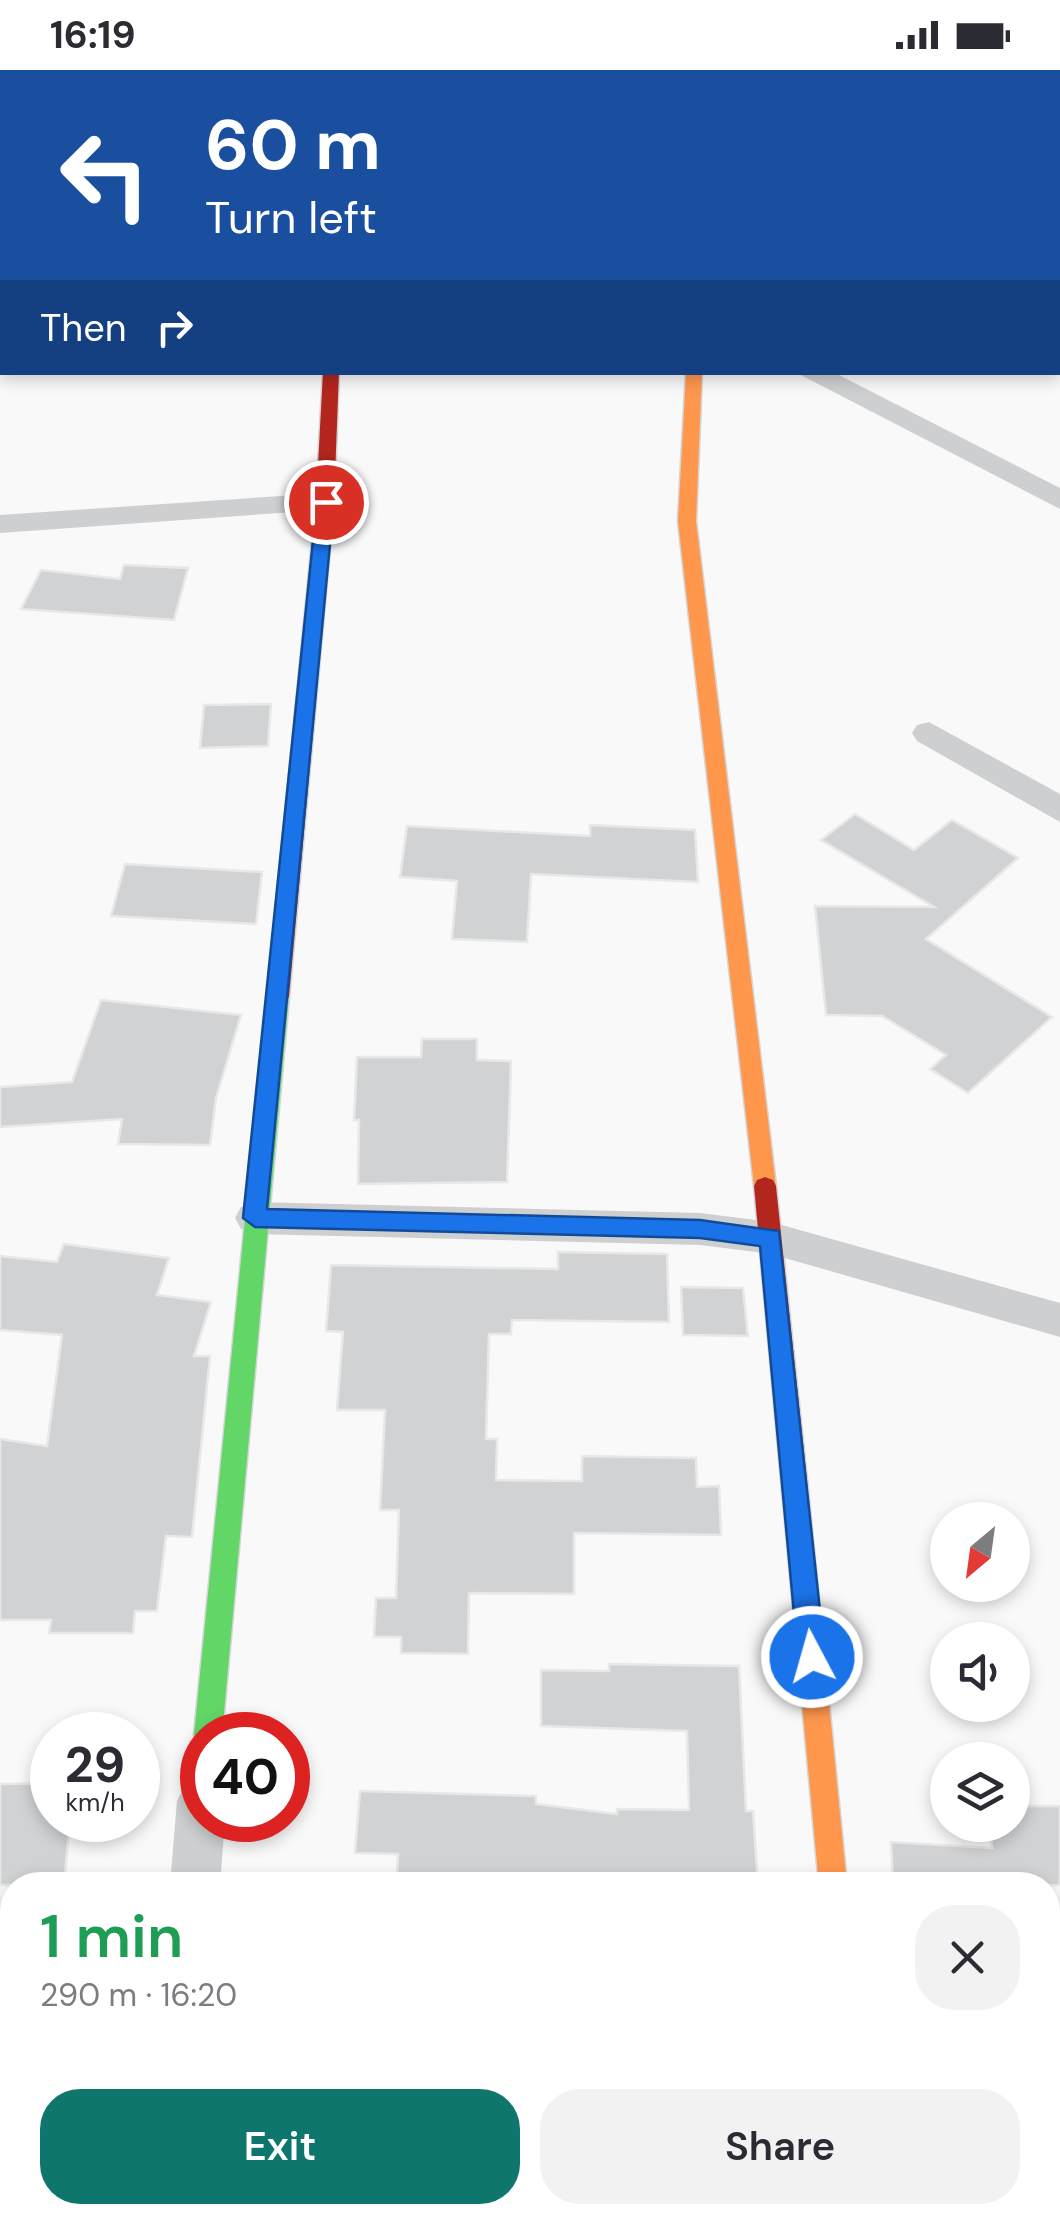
<!DOCTYPE html>
<html lang="en">
<head>
<meta charset="utf-8">
<style>
	:root { --surface:#fff; --page:#f2f2f3; --text:#2b2b33; --muted:#7c7c81; --accent:#0f766e }
	body { margin:0; font-family:"DM Sans",sans-serif; background:var(--page); color:var(--text); height:100vh; display:flex; flex-direction:column; font-size:38px; white-space:nowrap }
	* { box-sizing:border-box; margin:0 }
	p { font-size:32px; color:var(--muted) }
	.icon { flex:none; width:55px; height:55px; fill:none; stroke:currentColor; stroke-width:2; stroke-linecap:round; stroke-linejoin:round }
	.map { position:relative; flex:1; overflow:hidden }
	.details { position:absolute; left:0px; top:1802px; width:1060px; height:352px; display:flex; flex-direction:column; background:var(--surface); border-radius:40px 40px 0 0; box-shadow:0 5px 15px #0003 }
	.details>* { flex:none }
	.top-card { position:absolute; left:0px; top:0px; width:1060px; height:305px; box-shadow:0 5px 15px #0003; background:#1a4fa0; color:#fff; overflow:hidden }
	.needle { width:65px; rotate:209deg }
	.buttons { position:absolute; left:930px; top:1432px; display:grid; gap:20px }
	.buttons a { display:grid; place-items:center; width:100px; height:100px; border-radius:50%; background:var(--surface); box-shadow:0 5px 15px #0003; font-size:50px }
	.speed { position:absolute; left:30px; top:1642px; display:flex; gap:20px; font-size:50px; font-weight:700; text-align:center }
	.speed>* { display:grid; place-content:center; width:130px; height:130px; border-radius:50%; background:var(--surface); box-shadow:0 5px 15px #0003; line-height:1 }
	.speed small { font-size:25px; font-weight:400 }
	.speed .limit { border:15px solid #d22; background:#fff; color:#111 }
	.pin { position:absolute; display:grid; place-items:center; width:85px; height:85px; color:#fff; margin:-42px; border:5px solid #fff; border-radius:50%; box-shadow:0 2px 10px #0007 }
	.me { position:absolute; width:110px; margin:-55px; rotate:354deg; stroke-linejoin:round; filter:drop-shadow(0 0 8px #0008) }
	.turn { display:flex; align-items:center; gap:35px; height:210px; padding:0 40px; font-size:45px }
	.turn .icon { width:130px; height:130px; stroke-width:2.5 }
	.turn b { display:block; font-size:70px; line-height:85px }
	.then { display:flex; align-items:center; height:95px; padding:0 40px; background:#0003; gap:20px; font-size:38px }
	.round { display:grid; place-items:center; flex:none; width:105px; height:105px; border-radius:40px; background:var(--page) }
	.headline { display:flex; align-items:center; justify-content:space-between; height:170px; padding:0 40px }
	h1 { font-size:60px; font-weight:600; line-height:75px; color:#1e9e55 }
	.action { display:flex; gap:20px; margin-top:auto; padding:20px 40px }
	.action a { flex:1; height:115px; border-radius:40px; background:var(--accent); color:#fff; font-size:40px; font-weight:600; line-height:115px; text-align:center }
	.action a+a { background:var(--page); color:var(--text) }
	.status { display:flex; justify-content:space-between; align-items:center; height:70px; padding:0 50px; background:var(--surface); direction:ltr }
	.status svg { height:28px; fill:currentColor }
	.map>svg:first-child { display:block }
	.building { fill:#d0d2d3; stroke:#e8e8e8; stroke-width:2.5 }
	.lines { fill:none; stroke-linecap:round; stroke-linejoin:round }
	.fast-casing { stroke:#d5d6d7; stroke-width:3 }
	.slow-casing { stroke:#d5d6d7; stroke-width:3 }
	.jam-casing { stroke:#d5d6d7; stroke-width:3 }
	.street { fill:#cecfd0; fill-rule:evenodd }
	.fast { fill:#63d668; fill-rule:evenodd }
	.slow { fill:#ff974d; fill-rule:evenodd }
	.jam { fill:#b3261e; fill-rule:evenodd }
	.route { fill:#1a73e8; stroke:#114b97; stroke-width:2.5 }
</style>
</head>
<body>
<div class="status"><b>16:19</b><svg viewBox="0 0 49 12"><path d="M0 12V9h3v3zM5 12V6h3v6zM10 12V3h3v9zM15 12V0h3v12zM26 1h20v11H26zM47 4h2v5h-2z"/></svg></div>
<div class="map">
<svg width="1060" height="2153" viewBox="0 0 1060 2153">
	<rect width="100%" height="100%" fill="#f9f9f9"/>
	<!-- building -->
	<g class="building">
		<polygon points="124,495 188,498 174,550 21,539 41,500 120,509"/>
		<polygon points="271,634 268,676 200,678 204,635"/>
		<polygon points="855,744 914,780 952,750 1018,788 926,869 1052,947 968,1023 930,999 946,985 882,946 826,945 815,836 934,837 821,770"/>
		<polygon points="590,755 695,760 698,812 531,804 527,872 452,869 457,811 400,807 407,756 590,766"/>
		<polygon points="125,794 262,802 256,854 111,846"/>
		<polygon points="101,930 241,945 216,1028 210,1075 118,1074 122,1049 0,1057 0,1017 72,1012"/>
		<polygon points="422,969 477,969 477,990 511,991 507,1112 358,1114 359,1050 354,1050 357,987 421,987"/>
		<polygon points="64,1174 169,1188 157,1225 211,1232 194,1286 210,1286 192,1467 166,1466 157,1541 135,1541 133,1563 49,1563 51,1550 0,1550 0,1369 47,1376 62,1265 0,1260 0,1186 57,1192"/>
		<polygon points="558,1182 667,1184 669,1252 512,1250 511,1264 489,1264 486,1369 497,1369 496,1410 582,1411 582,1386 696,1388 697,1417 719,1416 721,1465 574,1463 574,1524 469,1523 468,1584 401,1583 401,1567 374,1567 376,1528 396,1528 399,1440 380,1440 385,1340 337,1340 343,1262 326,1261 331,1195 558,1199"/>
		<polygon points="681,1217 743,1218 748,1266 683,1265"/>
		<polygon points="609,1594 739,1596 746,1741 753,1741 758,1815 477,1815 477,1806 397,1803 398,1784 355,1783 360,1721 536,1726 536,1734 617,1744 617,1739 689,1740 687,1661 541,1656 541,1600 609,1601"/>
		<polygon points="52,1713 52,1750 70,1750 64,1815 0,1815 0,1714"/>
		<polygon points="1012,1736 1060,1736 1060,1815 893,1815 891,1772 992,1778 989,1755 1012,1755"/>
	</g>
	<g class="lines">
		<defs>
			<polygon id="fast" points="278,919 289,927 222,1665 202,1665 202,1675 194,1665 267,927"/>
			<g id="slow">
				<polygon points="686,302 702,302 696,451 776,1116 773,1122 757,1122 754,1116 678,451"/>
				<polygon points="795,1409 804,1412 808,1420 847,1815 819,1815 782,1420 786,1412"/>
			</g>
			<g id="jam">
				<polygon points="323,302 339,302 334,432 289,927 278,935 267,927 316,432"/>
				<polygon points="765,1107 773,1110 776,1116 808,1420 804,1428 795,1431 786,1428 782,1420 754,1116 757,1110"/>
			</g>
		</defs>
		<!-- fast casing -->
		<use href="#fast" class="fast-casing"/>
		<!-- slow casing -->
		<use href="#slow" class="slow-casing"/>
		<!-- jam casing -->
		<use href="#jam" class="jam-casing"/>
		<!-- street -->
		<g class="street">
			<polygon points="346,0 370,0 371,2 346,2"/>
			<polygon points="1058,43 1060,44 1060,60 1058,59"/>
			<rect x="0" y="78" width="2" height="16"/>
			<polygon points="0,242 2,243 2,260 0,260"/>
			<polygon points="795,302 833,302 1060,418 1060,439"/>
			<polygon points="325,423 336,425 341,432 336,439 0,463 0,445"/>
			<polygon points="929,652 1060,724 1060,752 917,671 912,663 917,655"/>
			<polygon points="255,1132 700,1143 771,1152 1060,1233 1060,1267 771,1184 700,1175 255,1164 241,1159 235,1148 241,1137"/>
			<polygon points="202,1708 202,1750 225,1750 220,1815 170,1815 177,1731 185,1715"/>
			<polygon points="139,2142 193,2142 193,2153 137,2153"/>
			<polygon points="838,2142 892,2142 894,2153 838,2153"/>
		</g>
		<!-- fast -->
		<use href="#fast" class="fast"/>
		<!-- slow -->
		<use href="#slow" class="slow"/>
		<!-- jam -->
		<use href="#jam" class="jam"/>
	</g>
	<!-- route -->
	<polygon class="route" points="326,427 334,432 267,1139 700,1150 779,1161 825,1587 821,1595 812,1599 802,1595 798,1587 760,1176 700,1168 255,1157 243,1148 317,432"/>
</svg>
<div class="buttons">
<a><svg class="needle" viewBox="-14 -14 28 28"><path d="M0-13l5 13h-10z" fill="#e53935"/><path d="M0 13l5-13h-10z" fill="#7c7c81"/></svg></a>
<a><svg class="icon" aria-label="sound" viewBox="0 0 24 24"><path d="M4 9h4l5-4v14l-5-4H4zM17 9q2 3 0 6"/></svg></a>
<a><svg class="icon" aria-label="layers" viewBox="0 0 24 24"><path d="M12 4l9 5-9 5-9-5zM3 14l9 5 9-5"/></svg></a>
</div>
<div class="speed"><div>29<small>km/h</small></div><div class="limit">40</div></div>
<div class="pin" style="left:326px;top:432px;background:#d93025"><svg class="icon" aria-label="arrive" viewBox="0 0 24 24"><path d="M6 21V4h12l-3 4 3 4H6"/></svg></div>
<svg class="me" style="left:812px;top:1587px" viewBox="-20 -20 40 40"><circle r="17" fill="#1a73e8" stroke="#fff" stroke-width="3"/><path d="M0-11L8 9 0 5-8 9z" fill="#fff"/></svg>
<div class="top-card">
<div class="turn"><svg class="icon" aria-label="left" viewBox="0 0 24 24"><path d="M17 20v-9H6M10 6l-5 5 5 5"/></svg><div><b>60 m</b>Turn left</div></div>
<div class="then">Then<svg class="icon" aria-label="right" viewBox="0 0 24 24"><path d="M7 20v-9h11M14 6l5 5-5 5"/></svg></div>
</div>
<section class="details">
<div class="headline"><div><h1>1 min</h1><p>290 m · 16:20</p></div><a class="round"><svg class="icon" aria-label="close" viewBox="0 0 24 24"><path d="M6 6l12 12M18 6L6 18"/></svg></a></div>
<div class="action"><a>Exit</a><a>Share</a></div>
</section>
</div>
</body>
</html>
